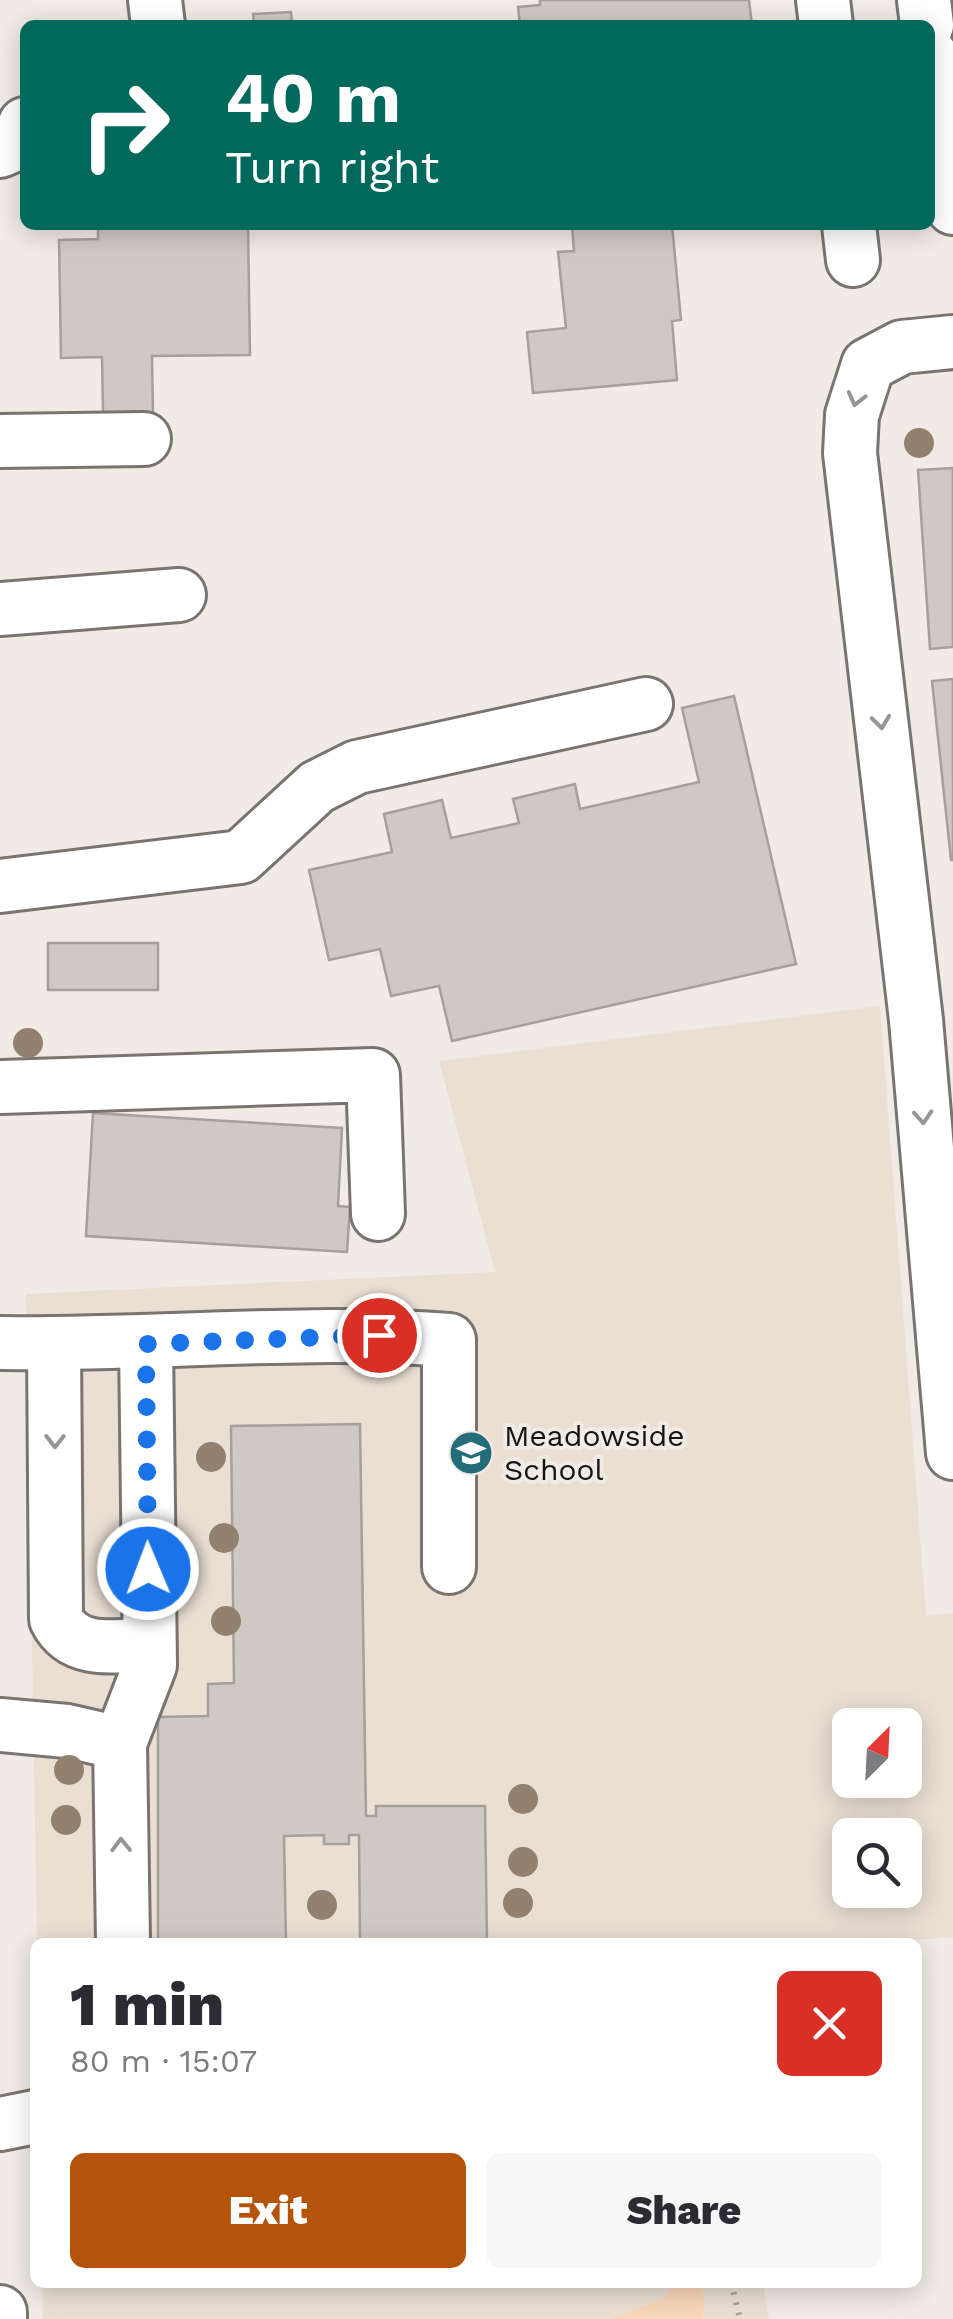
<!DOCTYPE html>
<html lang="en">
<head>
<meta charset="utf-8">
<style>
	:root { --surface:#fff; --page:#f7f7f7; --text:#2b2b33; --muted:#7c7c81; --accent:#b45309 }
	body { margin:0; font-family:"Work Sans",sans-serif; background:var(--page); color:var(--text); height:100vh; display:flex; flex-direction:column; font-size:38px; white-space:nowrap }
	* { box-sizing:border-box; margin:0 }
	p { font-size:32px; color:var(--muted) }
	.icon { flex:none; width:55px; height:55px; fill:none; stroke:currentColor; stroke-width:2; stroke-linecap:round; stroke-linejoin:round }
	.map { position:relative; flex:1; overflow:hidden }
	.drawer { position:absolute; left:30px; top:1938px; width:892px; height:350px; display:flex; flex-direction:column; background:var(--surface); border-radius:15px; box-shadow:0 5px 25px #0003 }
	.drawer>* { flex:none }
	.top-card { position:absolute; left:20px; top:20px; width:915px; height:210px; border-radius:15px; box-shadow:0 5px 25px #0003; background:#00695c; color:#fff; overflow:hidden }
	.needle { width:65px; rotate:24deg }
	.fabs { position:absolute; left:832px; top:1708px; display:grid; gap:20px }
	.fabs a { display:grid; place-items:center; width:90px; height:90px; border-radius:15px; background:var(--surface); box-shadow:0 5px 25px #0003; font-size:50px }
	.pin { position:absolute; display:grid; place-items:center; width:85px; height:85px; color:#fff; margin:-42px; border:5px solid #fff; border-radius:50%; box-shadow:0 2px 10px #0007 }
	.me { position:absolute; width:110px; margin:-55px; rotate:359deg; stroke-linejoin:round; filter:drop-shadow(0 0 8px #0008) }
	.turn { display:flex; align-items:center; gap:35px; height:210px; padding:0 40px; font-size:45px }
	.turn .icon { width:130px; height:130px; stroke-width:2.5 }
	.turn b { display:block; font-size:70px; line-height:85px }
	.round { display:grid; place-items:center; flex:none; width:105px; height:105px; border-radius:15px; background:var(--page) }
	.summary { display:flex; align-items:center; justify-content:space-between; height:170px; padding:0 40px }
	h1 { font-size:60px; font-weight:800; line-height:75px }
	.cta { display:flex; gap:20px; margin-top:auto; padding:20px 40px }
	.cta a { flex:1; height:115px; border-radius:15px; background:var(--accent); color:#fff; font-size:40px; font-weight:800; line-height:115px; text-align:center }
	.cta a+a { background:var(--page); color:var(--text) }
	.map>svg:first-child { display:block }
	.built { fill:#ebdfd4; fill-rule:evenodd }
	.green { fill:#f9d6b7 }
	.building { fill:#cfc9c4; stroke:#a6a09b; stroke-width:2.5 }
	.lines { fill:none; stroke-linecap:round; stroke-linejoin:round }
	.minor-casing { stroke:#79746f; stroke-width:58 }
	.path { stroke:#a7a29e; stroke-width:6; stroke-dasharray:2.5 8; stroke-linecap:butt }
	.minor { stroke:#fff; stroke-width:52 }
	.tree { fill:#92816f }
	.oneway { stroke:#969594 }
	.route { stroke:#1a73e8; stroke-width:18; stroke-dasharray:0 32.4 }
	.labels { text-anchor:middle; stroke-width:8; stroke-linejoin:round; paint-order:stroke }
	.poi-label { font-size:30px; fill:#151311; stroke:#f1ebe5; text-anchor:start }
</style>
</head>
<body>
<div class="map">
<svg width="953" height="2319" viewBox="0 0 953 2319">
	<rect width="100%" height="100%" fill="#f1ebe5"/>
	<!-- built -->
	<g class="built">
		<path d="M880,1006L926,1616L953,1613V1937L889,1942H37L26,1294L495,1272L439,1061ZM850,1725H905V1780H850ZM850,1835H905V1890H850Z"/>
		<polygon points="42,2283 763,2283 769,2319 43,2319"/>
	</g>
	<!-- green -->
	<polygon class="green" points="675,2283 699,2285 704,2293 703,2319 611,2319 664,2298"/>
	<!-- building -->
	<g class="building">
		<polygon points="540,0 749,0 752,25 520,25 518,7 540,5"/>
		<polygon points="291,12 292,25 254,25 253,14"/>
		<polygon points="98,225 248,225 250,355 152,356 153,412 103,413 102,357 61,358 59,240 98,239"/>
		<polygon points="572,225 672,225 681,320 672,321 677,380 533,393 527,332 566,328 558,252 574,251"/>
		<polygon points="953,468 953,647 930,649 918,470"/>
		<polygon points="953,679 953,860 951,860 932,681"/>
		<polygon points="734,696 796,964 452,1041 439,986 391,996 380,949 329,960 309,870 392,852 384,814 442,800 451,838 519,823 513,799 575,784 580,809 699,782 682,708"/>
		<rect x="48" y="943" width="110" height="47"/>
		<polygon points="93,1113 342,1128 338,1206 350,1207 347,1252 86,1236"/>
		<polygon points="360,1424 366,1816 376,1816 376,1806 485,1806 487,1942 360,1942 359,1835 349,1835 349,1844 324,1844 324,1835 284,1836 286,1942 158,1942 158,1717 208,1716 208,1684 234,1683 231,1426"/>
	</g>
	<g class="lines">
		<defs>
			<g id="minor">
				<polyline points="155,0 158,25"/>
				<polyline points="823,0 826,25"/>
				<polyline points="924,0 927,25"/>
				<polyline points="930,54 945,198 953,208"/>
				<polyline points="0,151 23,141 25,124"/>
				<polyline points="849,225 853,260"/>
				<polyline points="953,342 902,347 868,365 852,415 850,453 916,1020 953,1453"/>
				<polyline points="0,441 144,439"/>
				<polyline points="0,609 179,595"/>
				<polyline points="0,886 241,857 317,787 357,767 646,704"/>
				<polyline points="0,1087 373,1075 378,1214"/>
				<path d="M0,1343C149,1345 301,1329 449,1340V1567"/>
				<path d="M54,1344L56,1619C74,1655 116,1646 149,1644"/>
				<polyline points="0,1725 67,1731 120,1743 123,1942"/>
				<polyline points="120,1743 150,1665 146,1344"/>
				<polyline points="0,2124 35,2117"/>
				<polyline points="0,2312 0,2319"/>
			</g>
		</defs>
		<!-- minor casing -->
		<use href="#minor" class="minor-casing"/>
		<!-- path -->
		<polyline class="path" points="731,2282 740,2319"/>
		<!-- minor -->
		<use href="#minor" class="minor"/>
	</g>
	<!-- trees -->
	<g class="tree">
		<circle cx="919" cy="443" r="15"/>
		<circle cx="28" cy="1043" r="15"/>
		<circle cx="211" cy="1457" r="15"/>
		<circle cx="224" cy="1538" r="15"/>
		<circle cx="226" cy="1621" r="15"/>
		<circle cx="69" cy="1770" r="15"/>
		<circle cx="523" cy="1799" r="15"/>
		<circle cx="66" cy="1820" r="15"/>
		<circle cx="523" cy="1862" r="15"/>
		<circle cx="518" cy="1903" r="15"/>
		<circle cx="322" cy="1905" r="15"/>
	</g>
	<!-- one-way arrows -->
	<defs><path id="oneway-chevron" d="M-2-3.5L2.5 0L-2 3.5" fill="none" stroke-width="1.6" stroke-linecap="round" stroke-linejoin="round" transform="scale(2.5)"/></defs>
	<g class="oneway">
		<use href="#oneway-chevron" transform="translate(856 399) rotate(104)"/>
		<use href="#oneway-chevron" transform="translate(881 722) rotate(83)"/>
		<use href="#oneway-chevron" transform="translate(923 1117) rotate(86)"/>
		<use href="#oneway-chevron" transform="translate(55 1441) rotate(90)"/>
		<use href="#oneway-chevron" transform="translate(121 1845) rotate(-91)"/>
	</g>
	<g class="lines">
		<!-- route -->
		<polyline class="route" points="148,1569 146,1344 379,1335"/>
	</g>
	<!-- icons -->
	<defs>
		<symbol id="school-disc" viewBox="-11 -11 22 22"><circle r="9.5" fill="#256c7a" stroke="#f1ebe5"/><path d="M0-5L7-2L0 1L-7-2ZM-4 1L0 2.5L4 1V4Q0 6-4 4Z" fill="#fff"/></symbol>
	</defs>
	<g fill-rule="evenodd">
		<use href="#school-disc" x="446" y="1428" width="50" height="50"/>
	</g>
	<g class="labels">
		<!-- poi labels -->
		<g class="poi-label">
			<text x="504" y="1446">Meadowside<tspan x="504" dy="34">School</tspan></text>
		</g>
	</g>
</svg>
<div class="fabs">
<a><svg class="needle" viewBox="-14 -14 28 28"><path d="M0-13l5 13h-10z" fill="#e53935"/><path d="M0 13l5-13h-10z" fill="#7c7c81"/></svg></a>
<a><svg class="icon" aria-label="search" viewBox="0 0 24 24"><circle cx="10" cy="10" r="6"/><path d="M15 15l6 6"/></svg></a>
</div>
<div class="pin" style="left:379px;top:1335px;background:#d93025"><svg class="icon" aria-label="arrive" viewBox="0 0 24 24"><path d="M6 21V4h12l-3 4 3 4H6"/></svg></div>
<svg class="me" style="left:148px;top:1569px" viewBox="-20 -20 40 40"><circle r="17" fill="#1a73e8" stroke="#fff" stroke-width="3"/><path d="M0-11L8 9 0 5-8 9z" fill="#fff"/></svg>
<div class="top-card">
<div class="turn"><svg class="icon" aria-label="right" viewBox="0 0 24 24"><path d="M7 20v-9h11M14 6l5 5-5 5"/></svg><div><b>40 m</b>Turn right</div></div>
</div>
<section class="drawer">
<div class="summary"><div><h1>1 min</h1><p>80 m · 15:07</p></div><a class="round" style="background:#d93025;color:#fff"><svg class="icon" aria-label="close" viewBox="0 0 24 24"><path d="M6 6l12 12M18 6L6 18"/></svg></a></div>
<div class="cta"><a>Exit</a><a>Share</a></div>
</section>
</div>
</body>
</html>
